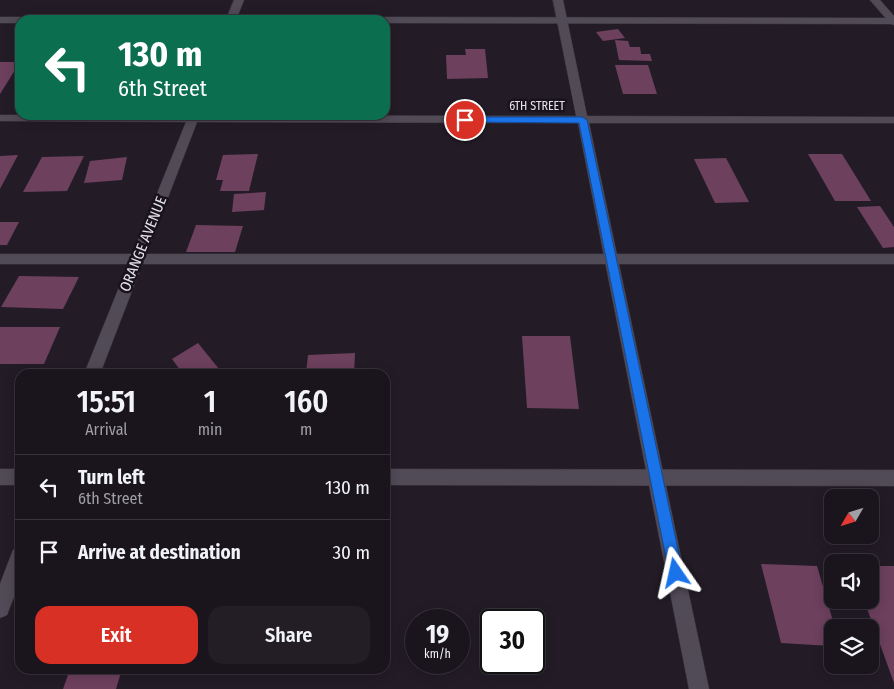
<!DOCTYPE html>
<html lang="en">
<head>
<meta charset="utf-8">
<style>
	:root { --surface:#1a151d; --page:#231e26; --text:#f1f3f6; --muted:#9f9fa4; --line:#38343b; --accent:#d93025 }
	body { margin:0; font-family:"Fira Sans Condensed",sans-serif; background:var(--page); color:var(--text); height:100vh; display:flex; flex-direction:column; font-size:19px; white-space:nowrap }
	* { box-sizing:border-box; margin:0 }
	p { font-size:16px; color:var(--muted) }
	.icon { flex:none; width:28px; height:28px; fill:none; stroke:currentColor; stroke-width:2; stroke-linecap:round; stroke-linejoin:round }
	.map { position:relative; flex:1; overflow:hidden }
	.panel { position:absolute; left:15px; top:369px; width:375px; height:305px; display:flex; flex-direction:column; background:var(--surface); border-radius:15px; box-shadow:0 2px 12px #0003,0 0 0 1px var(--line) }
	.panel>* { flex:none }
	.guide { position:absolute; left:15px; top:15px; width:375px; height:105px; border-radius:15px; box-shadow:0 2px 12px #0003,0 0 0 1px var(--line); background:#0b6e4f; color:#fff; overflow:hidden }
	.needle { width:32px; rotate:231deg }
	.controls { position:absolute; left:824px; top:489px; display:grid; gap:10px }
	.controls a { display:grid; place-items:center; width:55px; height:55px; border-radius:10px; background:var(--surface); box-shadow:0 2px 12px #0003,0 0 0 1px var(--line); font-size:25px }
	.speed { position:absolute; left:405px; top:609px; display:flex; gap:10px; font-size:25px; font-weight:700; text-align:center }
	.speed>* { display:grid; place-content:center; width:65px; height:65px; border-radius:50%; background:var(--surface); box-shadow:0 2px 12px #0003,0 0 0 1px var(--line); line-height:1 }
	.speed small { font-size:12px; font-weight:400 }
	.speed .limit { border:2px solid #111; border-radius:8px; background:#fff; color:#111 }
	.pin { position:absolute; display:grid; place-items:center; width:42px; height:42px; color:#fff; margin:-21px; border:2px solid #fff; border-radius:50%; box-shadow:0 1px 5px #0007 }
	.me { position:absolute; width:55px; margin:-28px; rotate:349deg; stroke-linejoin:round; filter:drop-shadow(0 0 4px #0008) }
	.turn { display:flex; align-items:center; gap:18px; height:105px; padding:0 20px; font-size:22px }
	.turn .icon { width:65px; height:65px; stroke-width:2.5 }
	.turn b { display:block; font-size:35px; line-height:42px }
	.eta { display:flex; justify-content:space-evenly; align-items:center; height:85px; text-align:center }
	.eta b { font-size:30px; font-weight:600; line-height:35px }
	.cta { display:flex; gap:10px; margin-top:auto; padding:10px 20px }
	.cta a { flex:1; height:58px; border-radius:15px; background:var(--accent); color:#fff; font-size:20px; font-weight:600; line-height:58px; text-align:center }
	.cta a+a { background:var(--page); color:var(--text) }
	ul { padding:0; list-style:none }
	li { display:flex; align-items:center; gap:15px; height:65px; padding:0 20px; border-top:1px solid var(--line) }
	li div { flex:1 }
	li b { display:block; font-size:19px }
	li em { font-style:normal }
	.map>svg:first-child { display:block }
	.building { fill:#6d405e }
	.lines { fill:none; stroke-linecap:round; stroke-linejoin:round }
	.lane-casing { stroke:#3c3740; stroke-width:1 }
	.street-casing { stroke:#3c3740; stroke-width:1 }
	.secondary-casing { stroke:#3c3740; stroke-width:1 }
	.lane { fill:#514a57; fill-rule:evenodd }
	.street { fill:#514a57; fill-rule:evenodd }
	.secondary { fill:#514a57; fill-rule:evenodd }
	.route { fill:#1a73e8; stroke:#114b97 }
	.labels { text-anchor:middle; stroke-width:5; stroke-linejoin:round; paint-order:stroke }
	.far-street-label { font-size:12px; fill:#e6e2e9; stroke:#19131e }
	.street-label { font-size:15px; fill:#e6e2e9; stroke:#19131e }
</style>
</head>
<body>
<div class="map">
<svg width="894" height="689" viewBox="0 0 894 689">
	<rect width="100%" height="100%" fill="#231c27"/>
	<!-- building -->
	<g class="building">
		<polygon points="618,29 625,38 603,41 596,32"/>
		<polygon points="615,40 628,41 630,47 640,47 641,54 650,54 652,61 619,60"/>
		<polygon points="465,49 485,49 488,78 447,79 446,55 466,55"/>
		<polygon points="0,62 20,62 0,94"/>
		<polygon points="615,65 648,65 657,94 623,94"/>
		<polygon points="258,154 249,191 220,191 223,180 216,180 223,155"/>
		<polygon points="808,154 842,154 871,201 835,201"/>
		<polygon points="18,155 0,189 0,156"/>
		<polygon points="84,156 67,191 23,192 42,157"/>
		<polygon points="127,157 122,180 84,183 90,161"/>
		<polygon points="726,158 749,202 715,203 694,159"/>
		<polygon points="266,192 264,210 232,212 234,194"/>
		<polygon points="880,206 894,227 894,247 883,248 857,207"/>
		<polygon points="0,222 19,222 7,245 0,245"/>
		<polygon points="196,225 243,226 235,252 186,252"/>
		<polygon points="19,276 79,277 63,309 1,307"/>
		<polygon points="0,327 60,327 44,364 0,364"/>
		<polygon points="522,336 570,336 579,409 527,408"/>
		<polygon points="198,343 223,374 183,374 172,359"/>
		<polygon points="355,353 354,374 306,374 308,355"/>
		<polygon points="761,564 817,566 835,628 832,628 832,646 781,643"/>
		<polygon points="870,566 894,566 894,683 864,600 870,600"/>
		<polygon points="70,669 122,669 116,689 63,689"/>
	</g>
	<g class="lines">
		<defs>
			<g id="lane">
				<polygon points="0,17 20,17 25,20 20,20 20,23 0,23"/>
				<polygon points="385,17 894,18 894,24 385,23 385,20 380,20"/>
				<rect x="0" y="254" width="894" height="10"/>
			</g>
			<g id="street">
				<polygon points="234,0 244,0 236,20 226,20"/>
				<polygon points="553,0 563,0 587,116 894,117 894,123 589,123 709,689 689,689 578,123 197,122 100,374 84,374 186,122 0,121 0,115 576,116"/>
				<polygon points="870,0 880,0 894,16 894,25 891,24"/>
				<polygon points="20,548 20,581 7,615 0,618 0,584 13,550"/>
			</g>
			<g id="secondary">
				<rect x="0" y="469" width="20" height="16"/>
				<polygon points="385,469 894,470 894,486 385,485"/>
			</g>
		</defs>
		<!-- lane casing -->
		<use href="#lane" class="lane-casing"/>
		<!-- street casing -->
		<use href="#street" class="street-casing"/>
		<!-- secondary casing -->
		<use href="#secondary" class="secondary-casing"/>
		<!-- lane -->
		<use href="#lane" class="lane"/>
		<!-- street -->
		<use href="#street" class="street"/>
		<!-- secondary -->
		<use href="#secondary" class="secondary"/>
	</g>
	<!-- route -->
	<polygon class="route" points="582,117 587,120 683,573 681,578 676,581 671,578 669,573 579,123 465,122 461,120 465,117"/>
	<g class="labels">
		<!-- far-street labels -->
		<g class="far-street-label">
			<text x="537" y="110">6TH STREET</text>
		</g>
		<!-- street labels -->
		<g class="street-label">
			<text transform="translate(143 244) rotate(-68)" y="5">ORANGE AVENUE</text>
		</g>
	</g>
</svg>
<div class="controls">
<a><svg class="needle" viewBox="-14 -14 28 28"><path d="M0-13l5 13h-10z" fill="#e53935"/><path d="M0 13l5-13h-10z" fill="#9f9fa4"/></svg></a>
<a><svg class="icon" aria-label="sound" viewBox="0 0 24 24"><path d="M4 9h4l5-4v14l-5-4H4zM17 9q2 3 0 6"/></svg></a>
<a><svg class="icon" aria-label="layers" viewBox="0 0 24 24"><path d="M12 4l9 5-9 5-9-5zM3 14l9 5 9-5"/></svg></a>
</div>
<div class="speed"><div>19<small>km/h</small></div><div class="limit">30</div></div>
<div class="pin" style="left:465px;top:120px;background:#d93025"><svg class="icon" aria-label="arrive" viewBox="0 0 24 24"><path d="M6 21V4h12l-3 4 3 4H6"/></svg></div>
<svg class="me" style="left:676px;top:573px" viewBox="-20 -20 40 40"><path d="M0-17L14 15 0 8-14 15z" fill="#1a73e8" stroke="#fff" stroke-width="4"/></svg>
<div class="guide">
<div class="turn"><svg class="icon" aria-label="left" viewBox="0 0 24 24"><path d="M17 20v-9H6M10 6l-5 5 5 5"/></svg><div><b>130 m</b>6th Street</div></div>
</div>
<section class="panel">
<div class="eta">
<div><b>15:51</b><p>Arrival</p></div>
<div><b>1</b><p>min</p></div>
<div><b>160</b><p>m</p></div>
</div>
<ul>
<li><svg class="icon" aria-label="left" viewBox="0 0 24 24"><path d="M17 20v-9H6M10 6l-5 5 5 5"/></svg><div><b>Turn left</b><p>6th Street</p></div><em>130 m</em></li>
<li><svg class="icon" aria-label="arrive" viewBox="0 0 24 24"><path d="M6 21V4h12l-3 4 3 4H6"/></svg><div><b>Arrive at destination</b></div><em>30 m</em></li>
</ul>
<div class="cta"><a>Exit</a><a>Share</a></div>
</section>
</div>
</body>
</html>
